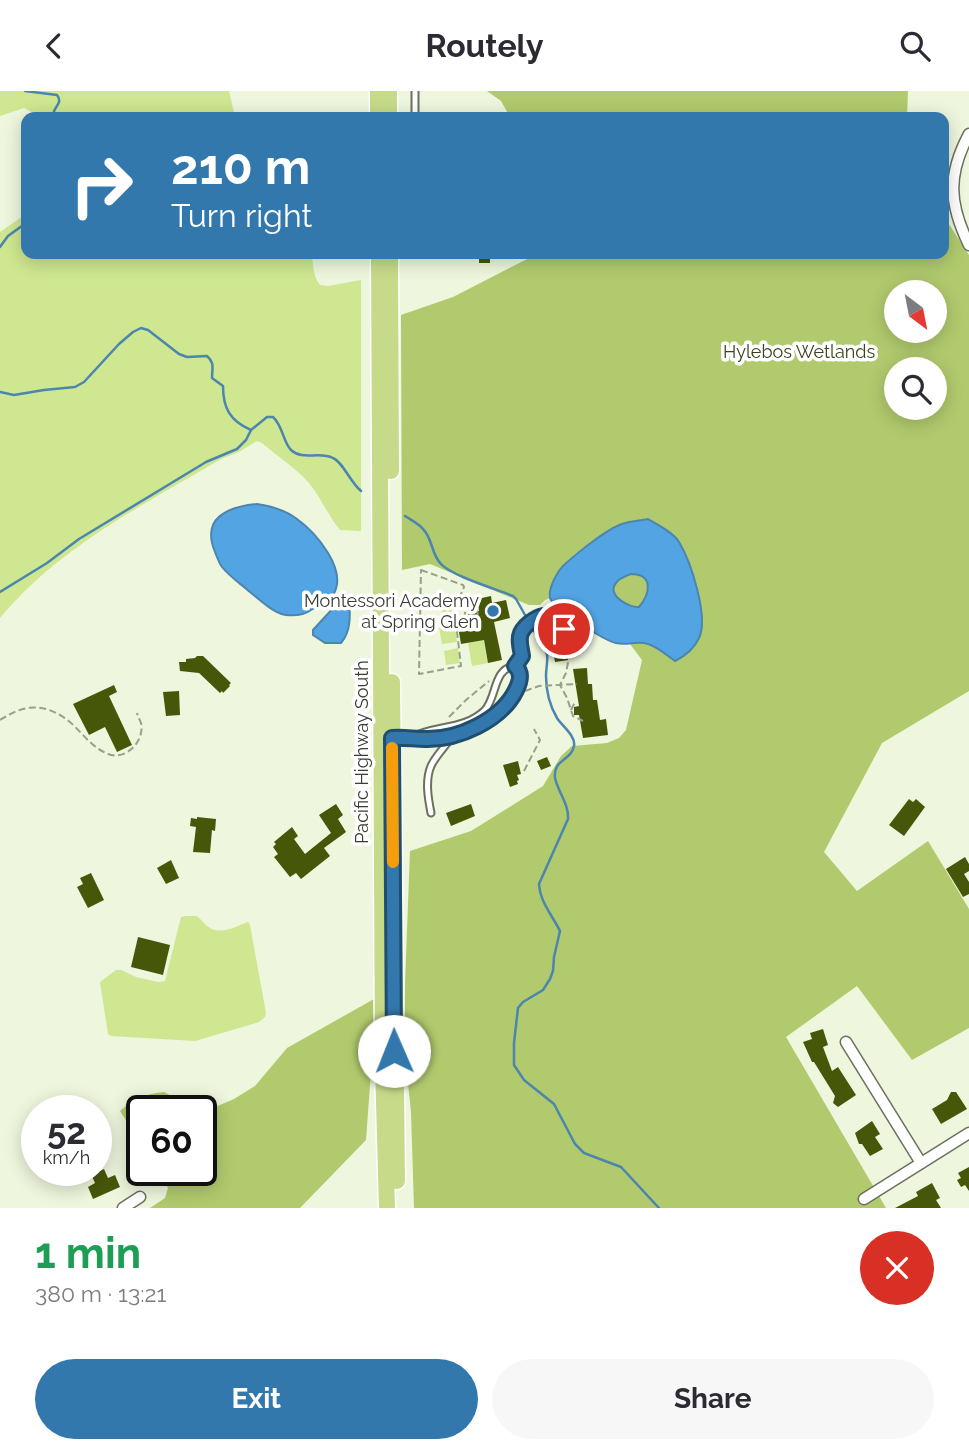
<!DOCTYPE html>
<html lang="en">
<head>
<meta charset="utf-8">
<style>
	:root { --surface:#fff; --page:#f7f7f7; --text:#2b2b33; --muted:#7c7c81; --accent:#3278ad }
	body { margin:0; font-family:Raleway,sans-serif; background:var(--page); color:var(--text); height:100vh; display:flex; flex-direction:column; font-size:26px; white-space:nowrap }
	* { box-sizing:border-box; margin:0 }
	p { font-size:23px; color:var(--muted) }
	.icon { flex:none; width:38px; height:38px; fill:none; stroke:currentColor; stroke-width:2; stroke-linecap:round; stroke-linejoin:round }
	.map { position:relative; height:1117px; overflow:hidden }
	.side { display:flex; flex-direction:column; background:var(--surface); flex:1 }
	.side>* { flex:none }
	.hud { position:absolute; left:21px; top:21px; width:928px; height:147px; border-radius:14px; box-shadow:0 4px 18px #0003; background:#3278ad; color:#fff; overflow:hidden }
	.needle { width:46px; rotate:148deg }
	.tools { position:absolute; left:884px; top:189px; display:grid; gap:14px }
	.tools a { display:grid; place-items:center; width:63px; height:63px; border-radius:50%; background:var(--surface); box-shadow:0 4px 18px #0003; font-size:35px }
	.speed { position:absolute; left:21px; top:1004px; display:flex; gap:14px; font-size:35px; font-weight:700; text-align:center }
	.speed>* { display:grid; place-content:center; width:91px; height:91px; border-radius:50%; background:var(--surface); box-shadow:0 4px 18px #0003; line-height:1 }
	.speed small { font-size:18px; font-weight:400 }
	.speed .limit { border:4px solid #111; border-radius:10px; background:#fff; color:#111 }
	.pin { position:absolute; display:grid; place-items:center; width:60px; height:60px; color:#fff; margin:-30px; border:4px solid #fff; border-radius:50%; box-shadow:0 2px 7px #0007 }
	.me { position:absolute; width:77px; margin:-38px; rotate:359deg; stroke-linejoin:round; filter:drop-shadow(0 0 5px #0008) }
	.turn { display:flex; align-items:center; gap:24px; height:147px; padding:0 35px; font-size:32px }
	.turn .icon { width:91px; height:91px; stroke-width:2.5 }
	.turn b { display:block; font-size:49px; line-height:60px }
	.round { display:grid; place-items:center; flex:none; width:74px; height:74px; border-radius:37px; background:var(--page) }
	.headline { display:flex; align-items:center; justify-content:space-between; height:119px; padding:0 35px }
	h1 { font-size:42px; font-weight:700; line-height:52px; color:#1e9e55 }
	.button { display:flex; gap:14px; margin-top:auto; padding:14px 35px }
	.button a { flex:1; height:80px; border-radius:42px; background:var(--accent); color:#fff; font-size:28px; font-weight:700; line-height:80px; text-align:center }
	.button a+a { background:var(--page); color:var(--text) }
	header { display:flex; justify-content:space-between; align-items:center; height:91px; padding:0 35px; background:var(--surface); font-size:32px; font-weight:700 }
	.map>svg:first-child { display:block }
	.green { fill:#cee790 }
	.forest { fill:#b1ca6d; fill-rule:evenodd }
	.water { fill:#53a4e3; stroke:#4c85ae; stroke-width:2; fill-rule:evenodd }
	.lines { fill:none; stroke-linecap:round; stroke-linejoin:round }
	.stream { stroke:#4c85ae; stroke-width:2.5 }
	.building { fill:#47570a }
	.service-casing { stroke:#6a715c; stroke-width:9 }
	.minor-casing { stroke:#6a715c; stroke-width:13 }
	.primary-casing { stroke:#fff; stroke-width:19 }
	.path { stroke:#999f8d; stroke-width:2; stroke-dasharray:7 3.5; stroke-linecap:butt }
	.service { stroke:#fff; stroke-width:5 }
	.minor { stroke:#fff; stroke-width:10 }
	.primary { stroke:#c7da8a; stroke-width:16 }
	.route-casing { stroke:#204e70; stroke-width:18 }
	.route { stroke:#3278ad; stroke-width:12 }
	.slow { stroke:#f59e0b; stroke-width:12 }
	.poi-dot { fill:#3278ad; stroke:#fff; stroke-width:2.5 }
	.labels { text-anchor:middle; stroke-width:7; stroke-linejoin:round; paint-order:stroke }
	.park-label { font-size:18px; fill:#3a441d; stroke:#fff }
	.poi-label { font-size:18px; fill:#3a3d34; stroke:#fff; text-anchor:end }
	.street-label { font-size:18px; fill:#3a3d34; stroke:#fff }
</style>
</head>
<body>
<header><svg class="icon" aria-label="back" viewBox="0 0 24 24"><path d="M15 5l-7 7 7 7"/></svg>Routely<svg class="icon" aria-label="search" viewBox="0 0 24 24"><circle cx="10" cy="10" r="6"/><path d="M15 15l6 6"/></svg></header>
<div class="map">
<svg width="969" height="1117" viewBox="0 0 969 1117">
	<rect width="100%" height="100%" fill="#eef6dd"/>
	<!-- green -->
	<g class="green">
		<polygon points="0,0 229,0 235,26 41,26 24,17 0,25"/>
		<path d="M26,123V163H312C313,174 313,186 320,194L328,195L361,189V440L340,439C328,424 321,407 309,392C296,377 277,365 262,352L257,350L239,361L221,368C143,414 59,456 0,527V141Z"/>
		<polygon points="445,508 451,509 454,529 443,530 441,511"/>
		<polygon points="455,534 457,551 442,553 439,536"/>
		<polygon points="483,547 488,572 472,575 468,552"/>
		<polygon points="458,557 460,572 446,574 444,560"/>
		<path d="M185,825H197C202,829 205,834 210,837C221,844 237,835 248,831L250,834L266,922L265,926L259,931L195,950L111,945L108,943L100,891L116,879H121L136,886L158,891L165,890L181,826Z"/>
	</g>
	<!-- forest -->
	<g class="forest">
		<polygon points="487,0 908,0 907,26 510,26 501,10"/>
		<path d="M943,124L969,164V600L882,652L824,761L857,800L928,750L969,818V937L912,969L857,895L786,946L886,1117H414L411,1021L403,945L410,760L471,740L543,695L561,665L572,655L607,652L619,647L626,639L642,569L630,553C652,550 658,557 675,570L686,564L620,433C601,446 577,458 561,476C555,483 551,497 550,507L545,509L540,514H529L430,473L402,479L401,224L453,206L537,163H943ZM896,201H934V240H896ZM896,278H934V317H896Z"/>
		<path d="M631,483C653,483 650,503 639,516C629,517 607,504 616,492C619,487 626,485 631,483Z"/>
		<polygon points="374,908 376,912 366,1049 300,1117 150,1117 165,1107 168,1097 157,1080 201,1080 201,1022 234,1008 255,995 287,957"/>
		<path d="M164,1001L181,1010L196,1020H142V1054L120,1020C134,1007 146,1003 164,1001Z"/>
	</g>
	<!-- water -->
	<g class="water">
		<path d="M257,413C271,415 285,419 297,428C315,441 349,479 333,504C328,510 318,515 311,519C304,524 295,525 286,524C273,522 260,509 250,501C241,493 230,486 222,476C219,472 217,466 215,461C201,427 227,416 257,413Z"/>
		<path d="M648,428C658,434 674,442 679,451C691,471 709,526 699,547C694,558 685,565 675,570C666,564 658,556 648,553C638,549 627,555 616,552C605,550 553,517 550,507C548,497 558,479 565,473C577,462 607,438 622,433C630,430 640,430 648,428ZM631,483C654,483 650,503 639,516C629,517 606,504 616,492C619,487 626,485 631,483Z"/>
		<path d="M349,505C350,521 352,540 341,552H325L313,544V539L335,515Z"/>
	</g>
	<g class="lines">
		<!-- stream -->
		<g class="stream">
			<path d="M25,0L57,4C64,13 52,16 53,26"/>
			<polyline points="0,156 8,145 26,132"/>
			<path d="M0,301L14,304L44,299L75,296L84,291L119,253L133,241L141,237L148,239L179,263L187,266L207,265C215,272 212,277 212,287L223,295C223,317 230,330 251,339L267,326H273C283,335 283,351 291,359C303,370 319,360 333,367C343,371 350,391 361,400"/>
			<path d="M405,425C411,429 419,433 423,438C433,448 431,463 441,473C452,485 496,498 513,505L516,508L547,563C548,571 546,577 546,585C546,599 550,615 557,627C562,635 576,645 574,655C571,670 553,668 555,687C558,701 569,713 568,728L539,793C540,811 552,824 560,840L554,866L553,880L550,888L543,899L523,911L518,917L514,952V974L524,989L554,1013L575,1053L584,1062L621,1076L659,1117"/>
			<polyline points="0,501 47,472 79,448 206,371 237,358 246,349 251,339"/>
		</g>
	</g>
	<!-- building -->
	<g class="building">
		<rect x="479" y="163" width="11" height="9"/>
		<polygon points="491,505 492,512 506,509 510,527 494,531 502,569 488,572 484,549 461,553 459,541 471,539 468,523 479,520 477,508"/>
		<polygon points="567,558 568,569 555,571 553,559"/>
		<polygon points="197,565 203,565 231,592 229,594 230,595 223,602 222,600 220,602 199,582 180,580 179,571 186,571 186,568 195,567"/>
		<polygon points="587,577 588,593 592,593 593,609 597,609 600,629 606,628 608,644 583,647 579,624 574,624 574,616 579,615 573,578"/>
		<polygon points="114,594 117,601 109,605 132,654 117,661 105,636 89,644 73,613"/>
		<polygon points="179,600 180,624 166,625 163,601"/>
		<polygon points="547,666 551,675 541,679 537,670"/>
		<polygon points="518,670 521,683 517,684 519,689 517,690 518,693 510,696 503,674"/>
		<polygon points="909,708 913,711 916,708 925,716 904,745 889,734"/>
		<polygon points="336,713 343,724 338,728 346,741 324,757 330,765 301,788 296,782 290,786 274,766 278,763 273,756 276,753 274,751 292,736 298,745 294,748 305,763 331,742 319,724"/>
		<polygon points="471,713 475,725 451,735 446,722"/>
		<polygon points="197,726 216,728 215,740 212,739 210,762 193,761 196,736 190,735 191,727 197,728"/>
		<polygon points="965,766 969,773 969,780 964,783 969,791 969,803 963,806 946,778"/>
		<polygon points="171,769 179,787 166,793 157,777"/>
		<polygon points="91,782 104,809 88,817 77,796 83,793 80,787"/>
		<polygon points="138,846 170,854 163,884 131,876"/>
		<polygon points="823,938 828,954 823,956 832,980 838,976 856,1004 838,1016 833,1012 835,1005 814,971 812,971 803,951 812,948 810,942"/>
		<polygon points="951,1001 956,1001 967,1018 941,1033 932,1018 947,1009"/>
		<polygon points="872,1030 880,1043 875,1046 883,1058 870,1065 862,1053 859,1053 855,1042"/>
		<polygon points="96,1034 107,1050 96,1057"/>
		<polygon points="969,1076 969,1100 965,1094 961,1096 957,1089 961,1087 958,1082"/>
		<polygon points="99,1077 100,1080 104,1078 108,1087 115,1084 120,1096 93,1108 88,1096 95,1092 90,1081"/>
		<polygon points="932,1092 940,1107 936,1109 941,1117 895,1117 918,1105 916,1101"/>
	</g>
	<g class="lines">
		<defs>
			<g id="service">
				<polyline points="415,26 415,0"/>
				<polyline points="515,575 522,565 519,552 520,543 526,535 541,525 549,525 564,538 572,553"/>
				<path d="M395,647C406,646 417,648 428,648C461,646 500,631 516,600C520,591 523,583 515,575C493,577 497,606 485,619C465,639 435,634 412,646"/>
				<path d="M431,722C428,707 425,689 431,675C435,666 443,658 448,651L444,646"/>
			</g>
			<g id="minor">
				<path d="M969,43C947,84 949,113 969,154"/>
				<polyline points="846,951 921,1072"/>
				<polyline points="864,1108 969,1042"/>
				<polyline points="123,1117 140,1106"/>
			</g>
			<g id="primary">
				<polyline points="389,0 389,26"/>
				<polyline points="378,26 378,0"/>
				<polyline points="379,163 383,975 387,1117"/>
				<polyline points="390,163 391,380"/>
				<polyline points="392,591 397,1090"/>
			</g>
		</defs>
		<!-- service casing -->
		<use href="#service" class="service-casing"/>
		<!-- minor casing -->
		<use href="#minor" class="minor-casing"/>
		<!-- primary casing -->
		<use href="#primary" class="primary-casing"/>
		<!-- path -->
		<g class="path">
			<polygon points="421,479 463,494 464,496 461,503 466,514 464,529 457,541 461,575 419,583"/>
			<polyline points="466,537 479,534 476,512"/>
			<polyline points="570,561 566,582 560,594 567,607 573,625 583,630"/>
			<polyline points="525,600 539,595 577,593"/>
			<polyline points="571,619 575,611"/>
			<polyline points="449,626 466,609 489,590"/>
			<path d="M0,629C23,614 42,611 66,628C80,638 90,656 108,663C126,670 145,650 141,632C140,629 138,626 137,622"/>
			<polyline points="524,680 540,649 534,638"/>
		</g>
		<!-- service -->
		<use href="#service" class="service"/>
		<!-- minor -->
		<use href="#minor" class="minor"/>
		<!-- primary -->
		<use href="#primary" class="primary"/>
	</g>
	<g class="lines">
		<defs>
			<path id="route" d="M394,960L392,647C403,646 414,648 425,648C457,649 501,630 516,599C520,591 523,582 515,575L522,565C521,558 518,549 521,542C525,533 541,522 550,526C555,529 560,534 564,538"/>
		</defs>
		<!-- route casing -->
		<use href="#route" class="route-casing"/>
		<!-- route -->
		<use href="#route" class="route"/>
		<!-- slow -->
		<polyline class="slow" points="392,657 393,771"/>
	</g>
	<!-- markers -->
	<circle class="poi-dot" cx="493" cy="520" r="7"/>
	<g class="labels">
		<!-- park labels -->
		<g class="park-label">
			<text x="799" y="267">Hylebos Wetlands</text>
		</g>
		<!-- poi labels -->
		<g class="poi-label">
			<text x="479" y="516">Montessori Academy<tspan x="479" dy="21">at Spring Glen</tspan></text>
		</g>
		<!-- street labels -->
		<g class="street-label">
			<text transform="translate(362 661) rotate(-90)" y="6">Pacific Highway South</text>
		</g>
	</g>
</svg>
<div class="tools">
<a><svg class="needle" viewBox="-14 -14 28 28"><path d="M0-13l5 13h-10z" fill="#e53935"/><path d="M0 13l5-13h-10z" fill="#7c7c81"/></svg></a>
<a><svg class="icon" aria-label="search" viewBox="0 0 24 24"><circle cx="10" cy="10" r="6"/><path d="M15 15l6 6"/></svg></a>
</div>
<div class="speed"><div>52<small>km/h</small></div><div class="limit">60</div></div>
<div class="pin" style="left:564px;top:538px;background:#d93025"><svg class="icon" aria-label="arrive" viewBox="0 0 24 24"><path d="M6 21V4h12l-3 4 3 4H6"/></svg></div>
<svg class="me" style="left:394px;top:960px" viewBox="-20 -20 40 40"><circle r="19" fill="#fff"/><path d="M0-13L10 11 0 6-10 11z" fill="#3278ad"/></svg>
<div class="hud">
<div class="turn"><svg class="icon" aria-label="right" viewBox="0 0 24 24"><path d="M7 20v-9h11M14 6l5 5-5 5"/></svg><div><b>210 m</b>Turn right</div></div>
</div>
</div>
<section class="side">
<div class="headline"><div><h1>1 min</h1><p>380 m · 13:21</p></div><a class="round" style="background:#d93025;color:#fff"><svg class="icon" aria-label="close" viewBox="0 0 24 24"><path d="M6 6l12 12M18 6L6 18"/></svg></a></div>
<div class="button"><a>Exit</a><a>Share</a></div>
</section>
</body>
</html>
